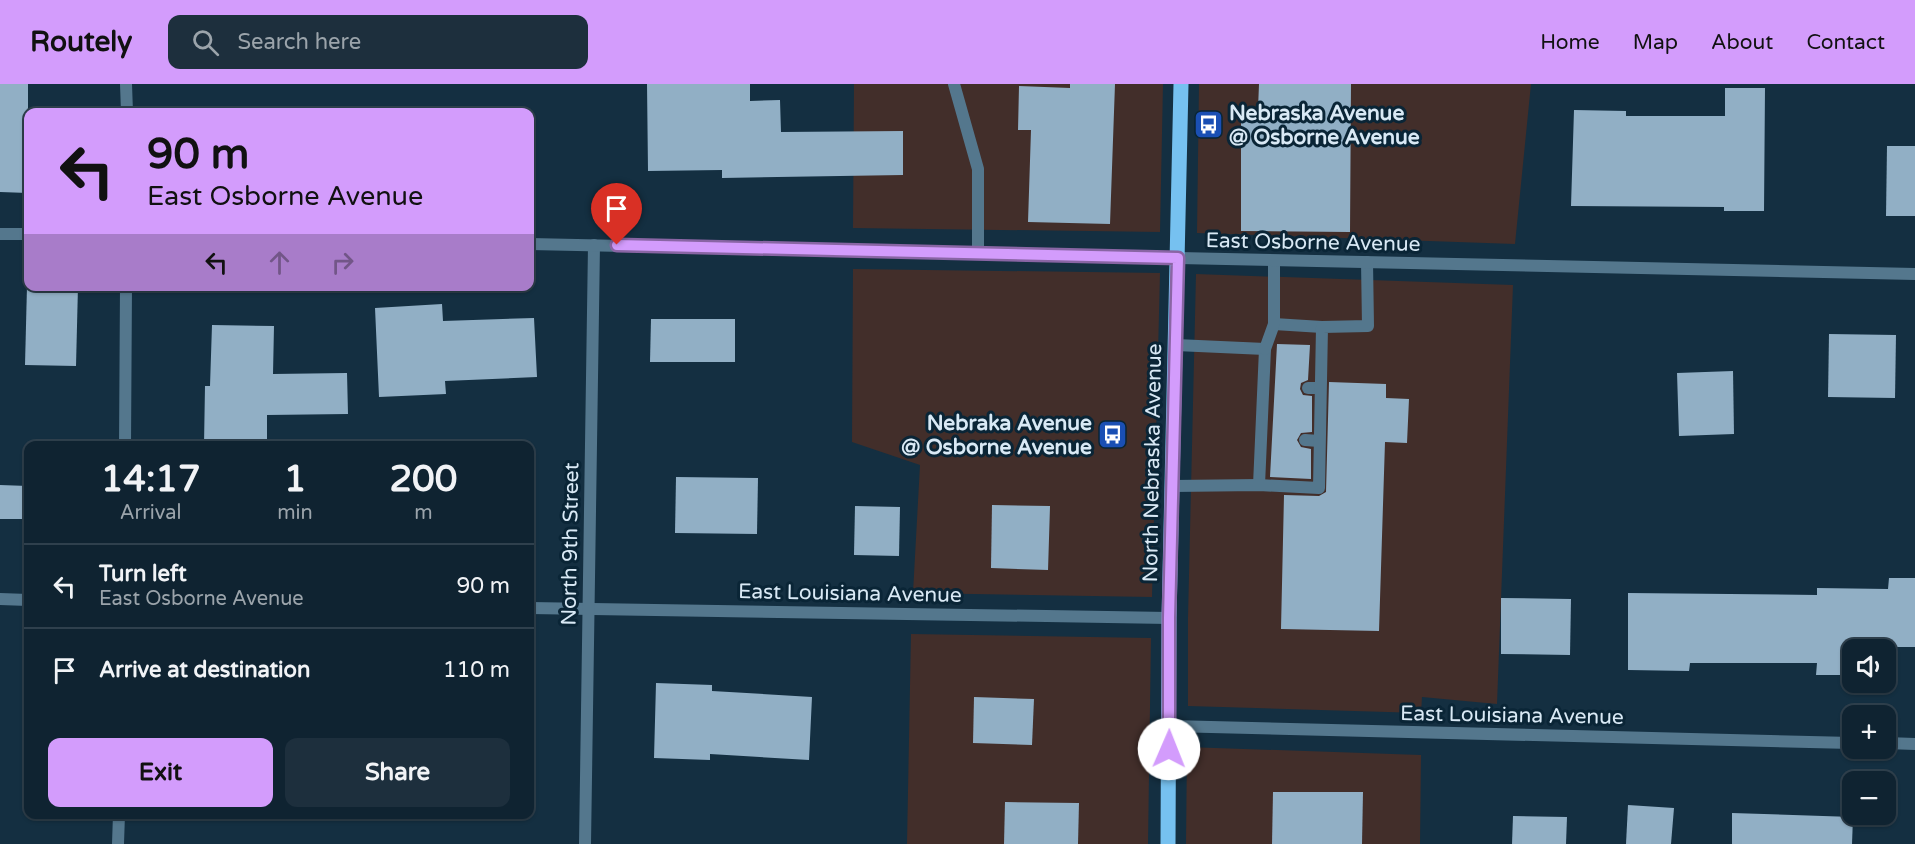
<!DOCTYPE html>
<html lang="en">
<head>
<meta charset="utf-8">
<style>
	:root { --surface:#0f2331; --page:#1d2f3d; --text:#f1f3f6; --muted:#9ba4ab; --line:#2f404d; --accent:#d39cfc }
	body { margin:0; font-family:"Varela Round",sans-serif; background:var(--page); color:var(--text); height:100vh; display:flex; flex-direction:column; font-size:22px; white-space:nowrap }
	* { box-sizing:border-box; margin:0 }
	p { font-size:20px; color:var(--muted) }
	.icon { flex:none; width:33px; height:33px; fill:none; stroke:currentColor; stroke-width:2; stroke-linecap:round; stroke-linejoin:round }
	.map { position:relative; flex:1; overflow:hidden }
	.sheet { position:absolute; left:24px; top:357px; width:510px; height:378px; display:flex; flex-direction:column; background:var(--surface); border-radius:12px; box-shadow:0 2px 4px #0004,0 0 0 2px var(--line) }
	.sheet>* { flex:none }
	.banner { position:absolute; left:24px; top:24px; width:510px; height:183px; border-radius:12px; box-shadow:0 2px 4px #0004,0 0 0 2px var(--line); background:#d39cfc; color:#111; overflow:hidden }
	.controls { position:absolute; left:1842px; top:555px; display:grid; gap:12px }
	.controls a { display:grid; place-items:center; width:54px; height:54px; border-radius:12px; background:var(--surface); box-shadow:0 2px 4px #0004,0 0 0 2px var(--line); font-size:30px }
	.pin { position:absolute; display:grid; place-items:center; width:51px; height:51px; color:#fff; margin:-62px -26px; border-radius:50% 50% 50% 0; rotate:-45deg; box-shadow:0 0 6px #0007 }
	.pin .icon { rotate:45deg }
	.me { position:absolute; width:66px; margin:-33px; rotate:1deg; stroke-linejoin:round; filter:drop-shadow(0 0 4px #0008) }
	.turn { display:flex; align-items:center; gap:21px; height:126px; padding:0 24px; font-size:27px }
	.turn .icon { width:78px; height:78px; stroke-width:2.5 }
	.turn b { display:block; font-size:42px; line-height:51px }
	.lanes { display:flex; align-items:center; height:57px; padding:0 24px; background:#0003; justify-content:center; gap:30px; direction:ltr }
	.lanes .off { opacity:.35 }
	.eta { display:flex; justify-content:space-evenly; align-items:center; height:102px; text-align:center }
	.eta b { font-size:36px; font-weight:800; line-height:42px }
	.button { display:flex; gap:12px; margin-top:auto; padding:12px 24px }
	.button a { flex:1; height:69px; border-radius:12px; background:var(--accent); color:#111; font-size:24px; font-weight:800; line-height:69px; text-align:center }
	.button a+a { background:var(--page); color:var(--text) }
	ul { padding:0; list-style:none }
	li { display:flex; align-items:center; gap:18px; height:84px; padding:0 24px; border-top:2px solid var(--line) }
	li div { flex:1 }
	li b { display:block; font-size:22px }
	li em { font-style:normal }
	header { display:flex; align-items:center; gap:36px; box-sizing:border-box; height:84px; padding:0 30px; background:var(--accent); color:#111 }
	header strong { font-size:28px }
	nav { display:flex; gap:33px; margin-inline-start:auto; font-size:21px }
	.search { width:420px; height:54px; background:var(--page); display:flex; align-items:center; gap:15px; box-sizing:border-box; padding:0 21px; border-radius:12px; color:var(--muted); font-size:22px }
	.map>svg:first-child { display:block }
	.commercial { fill:#422e2a }
	.building { fill:#91afc5 }
	.lines { fill:none; stroke-linecap:round; stroke-linejoin:round }
	.service { stroke:#54778d; stroke-width:12 }
	.minor { stroke:#54778d; stroke-width:12 }
	.tertiary { stroke:#54778d; stroke-width:12 }
	.primary { stroke:#76c1f0; stroke-width:15 }
	.route-casing { stroke:#8965a4; stroke-width:15 }
	.route { stroke:#d39cfc; stroke-width:10 }
	.labels { text-anchor:middle; stroke-width:6; stroke-linejoin:round; paint-order:stroke }
	.poi-label { font-size:21px; font-weight:bold; fill:#d9e9f5; stroke:#0a2536; text-anchor:start }
	.street-label { font-size:21px; fill:#d9e9f5; stroke:#0a2536 }
</style>
</head>
<body>
<header>
<strong>Routely</strong>
<div class="search"><svg class="icon" aria-label="search" viewBox="0 0 24 24"><circle cx="10" cy="10" r="6"/><path d="M15 15l6 6"/></svg>Search here</div>
<nav><a>Home</a><a>Map</a><a>About</a><a>Contact</a></nav>
</header>
<div class="map">
<svg width="1915" height="760" viewBox="0 0 1915 760">
	<rect width="100%" height="100%" fill="#142f41"/>
	<!-- commercial -->
	<g class="commercial">
		<polygon points="854,0 1163,0 1160,148 853,144"/>
		<polygon points="1199,0 1531,0 1515,160 1197,149"/>
		<polygon points="853,185 1160,189 1152,513 913,509 920,381 852,358"/>
		<polygon points="1196,190 1513,201 1497,620 1422,613 1421,629 1188,622 1188,534"/>
		<polygon points="911,550 1151,554 1148,760 907,760"/>
		<polygon points="1187,663 1421,671 1420,760 1186,760"/>
	</g>
	<!-- building -->
	<g class="building">
		<polygon points="0,0 28,0 28,109 0,108"/>
		<polygon points="647,0 750,0 750,17 780,16 781,48 903,47 903,91 722,94 722,86 648,87"/>
		<polygon points="1070,0 1115,0 1110,140 1028,138 1031,46 1018,46 1019,2 1070,4"/>
		<polygon points="1259,0 1351,0 1350,148 1241,147 1241,25 1258,25"/>
		<polygon points="1725,4 1765,4 1764,127 1724,127 1724,123 1571,122 1574,26 1626,27 1626,32 1725,32"/>
		<polygon points="1887,62 1915,62 1915,132 1886,132"/>
		<polygon points="27,202 78,202 76,282 25,281"/>
		<polygon points="442,220 443,237 534,234 537,293 445,297 446,310 379,313 375,224"/>
		<polygon points="651,235 735,235 735,278 650,278"/>
		<polygon points="212,241 274,242 273,290 347,289 348,330 267,331 267,362 204,361 205,302 210,302"/>
		<polygon points="1829,250 1896,251 1895,314 1828,313"/>
		<polygon points="1277,260 1310,261 1308,296 1301,299 1300,305 1303,311 1312,312 1312,348 1301,349 1297,356 1301,363 1311,365 1311,395 1270,393"/>
		<polygon points="1733,287 1734,350 1679,352 1677,289"/>
		<polygon points="1329,298 1386,300 1386,314 1409,315 1407,359 1385,358 1379,547 1281,545 1284,411 1319,412 1326,408"/>
		<polygon points="676,393 758,394 757,450 675,449"/>
		<polygon points="0,401 28,402 28,435 0,435"/>
		<polygon points="992,421 1050,422 1048,486 991,484"/>
		<polygon points="855,422 900,423 899,472 854,471"/>
		<polygon points="1889,494 1915,494 1915,563 1871,563 1871,566 1852,566 1852,591 1816,591 1817,579 1690,579 1689,587 1628,586 1628,509 1817,511 1817,504 1888,505"/>
		<polygon points="1501,514 1571,515 1570,571 1501,570"/>
		<polygon points="656,599 712,601 712,607 812,613 809,676 710,670 710,676 654,674"/>
		<polygon points="974,613 1034,615 1032,661 973,659"/>
		<polygon points="1273,708 1363,708 1362,760 1272,760"/>
		<polygon points="1005,718 1079,719 1078,760 1004,760"/>
		<polygon points="1628,721 1674,724 1671,760 1626,760"/>
		<polygon points="1732,729 1853,733 1852,760 1732,760"/>
		<polygon points="1513,732 1567,733 1566,760 1512,760"/>
	</g>
	<g class="lines">
		<!-- service -->
		<g class="service">
			<polyline points="954,0 978,85 978,169"/>
			<polyline points="1274,240 1322,243"/>
			<polyline points="1176,261 1265,265 1259,401"/>
			<polyline points="1265,265 1274,240 1274,177"/>
			<polyline points="1308,304 1320,304"/>
			<polyline points="1305,356 1319,357"/>
			<polyline points="1173,402 1259,401 1319,404 1322,243 1368,242 1367,178"/>
		</g>
		<!-- minor -->
		<g class="minor">
			<polyline points="126,0 127,28"/>
			<polyline points="125,362 126,202"/>
			<polyline points="0,515 28,516"/>
			<polyline points="530,524 1169,534"/>
			<polyline points="1170,642 1852,659"/>
			<polyline points="1886,659 1915,660"/>
			<polyline points="118,760 119,730"/>
			<polyline points="585,760 594,161"/>
		</g>
		<!-- tertiary -->
		<g class="tertiary">
			<polyline points="0,150 28,150"/>
			<polyline points="530,160 1915,190"/>
		</g>
		<!-- primary -->
		<polyline class="primary" points="1168,760 1169,534 1181,0"/>
	</g>
	<g class="lines">
		<defs>
			<polyline id="route" points="617,161 1178,174 1169,534 1169,665"/>
		</defs>
		<!-- route casing -->
		<use href="#route" class="route-casing"/>
		<!-- route -->
		<use href="#route" class="route"/>
	</g>
	<!-- icons -->
	<defs>
		<symbol id="bus-square" viewBox="-11 -11 22 22"><rect x="-9" y="-9" width="18" height="18" rx="4" fill="#1a4fb4" stroke="#0a2536"/><path d="M-5-6H5V4H4V6H2V4H-2V6H-4V4H-5ZM-3.5-4V0h7V-4ZM-3.5 1.2v1.5H-2V1.2ZM2 1.2v1.5H3.5V1.2Z" fill="#fff"/></symbol>
	</defs>
	<g fill-rule="evenodd">
		<use href="#bus-square" x="1192" y="24" width="33" height="33"/>
		<use href="#bus-square" x="1096" y="334" width="33" height="33"/>
	</g>
	<g class="labels">
		<!-- poi labels -->
		<g class="poi-label">
			<text x="1229" y="36">Nebraska Avenue<tspan x="1229" dy="24">@ Osborne Avenue</tspan></text>
			<text x="1092" y="346" text-anchor="end">Nebraka Avenue<tspan x="1092" dy="24">@ Osborne Avenue</tspan></text>
		</g>
		<!-- street labels -->
		<g class="street-label">
			<text transform="translate(1313 158) rotate(1)" y="7">East Osborne Avenue</text>
			<text transform="translate(1152 379) rotate(-89)" y="7">North Nebraska Avenue</text>
			<text transform="translate(570 460) rotate(-89)" y="7">North 9th Street</text>
			<text transform="translate(850 509) rotate(1)" y="7">East Louisiana Avenue</text>
			<text transform="translate(1512 631) rotate(1)" y="7">East Louisiana Avenue</text>
		</g>
	</g>
</svg>
<div class="controls">
<a><svg class="icon" aria-label="sound" viewBox="0 0 24 24"><path d="M4 9h4l5-4v14l-5-4H4zM17 9q2 3 0 6"/></svg></a>
<a>+</a>
<a>−</a>
</div>
<div class="pin" style="left:617px;top:161px;background:#d93025"><svg class="icon" aria-label="arrive" viewBox="0 0 24 24"><path d="M6 21V4h12l-3 4 3 4H6"/></svg></div>
<svg class="me" style="left:1169px;top:665px" viewBox="-20 -20 40 40"><circle r="19" fill="#fff"/><path d="M0-13L10 11 0 6-10 11z" fill="#d39cfc"/></svg>
<div class="banner">
<div class="turn"><svg class="icon" aria-label="left" viewBox="0 0 24 24"><path d="M17 20v-9H6M10 6l-5 5 5 5"/></svg><div><b>90 m</b>East Osborne Avenue</div></div>
<div class="lanes"><svg class="icon" aria-label="left" viewBox="0 0 24 24"><path d="M17 20v-9H6M10 6l-5 5 5 5"/></svg><svg class="icon off" aria-label="ahead" viewBox="0 0 24 24"><path d="M12 20V5M6 11l6-6 6 6"/></svg><svg class="icon off" aria-label="right" viewBox="0 0 24 24"><path d="M7 20v-9h11M14 6l5 5-5 5"/></svg></div>
</div>
<section class="sheet">
<div class="eta">
<div><b>14:17</b><p>Arrival</p></div>
<div><b>1</b><p>min</p></div>
<div><b>200</b><p>m</p></div>
</div>
<ul>
<li><svg class="icon" aria-label="left" viewBox="0 0 24 24"><path d="M17 20v-9H6M10 6l-5 5 5 5"/></svg><div><b>Turn left</b><p>East Osborne Avenue</p></div><em>90 m</em></li>
<li><svg class="icon" aria-label="arrive" viewBox="0 0 24 24"><path d="M6 21V4h12l-3 4 3 4H6"/></svg><div><b>Arrive at destination</b></div><em>110 m</em></li>
</ul>
<div class="button"><a>Exit</a><a>Share</a></div>
</section>
</div>
</body>
</html>
